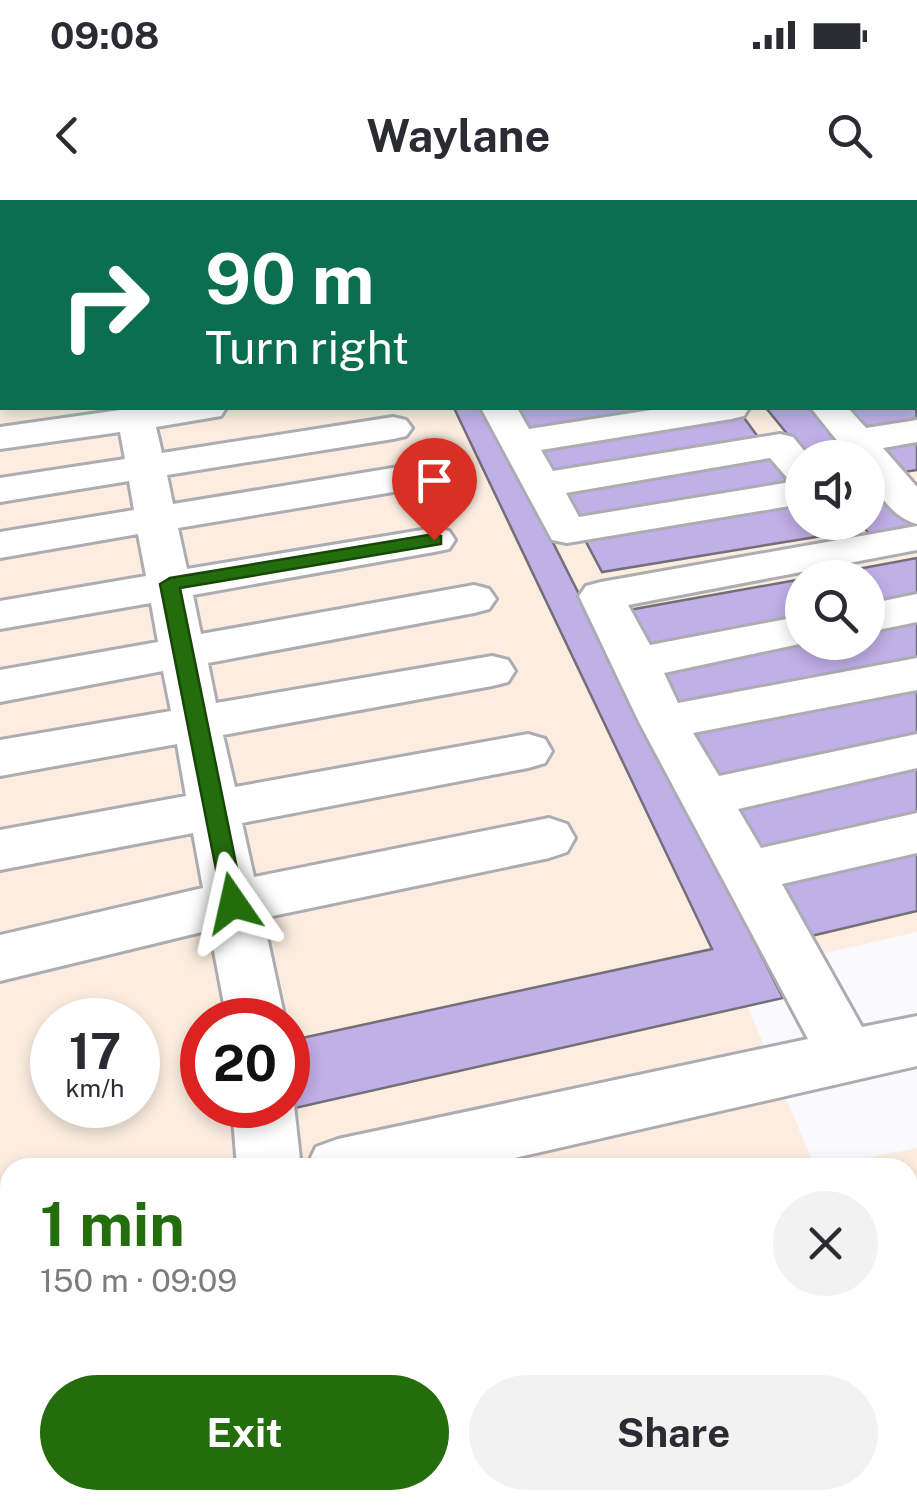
<!DOCTYPE html>
<html lang="en">
<head>
<meta charset="utf-8">
<style>
	:root { --surface:#fff; --page:#f2f2f3; --text:#2b2b33; --muted:#7c7c81; --accent:#246d0d }
	body { margin:0; font-family:"Public Sans",sans-serif; background:var(--page); color:var(--text); height:100vh; display:flex; flex-direction:column; font-size:38px; white-space:nowrap }
	* { box-sizing:border-box; margin:0 }
	p { font-size:32px; color:var(--muted) }
	.icon { flex:none; width:55px; height:55px; fill:none; stroke:currentColor; stroke-width:2; stroke-linecap:round; stroke-linejoin:round }
	.map { position:relative; flex:1; overflow:hidden }
	.side { position:absolute; left:0px; top:958px; width:918px; height:352px; display:flex; flex-direction:column; background:var(--surface); border-radius:30px 30px 0 0; box-shadow:0 5px 15px #0003 }
	.side>* { flex:none }
	.guide { position:absolute; left:0px; top:0px; width:918px; height:210px; box-shadow:0 5px 15px #0003; background:#0b6e4f; color:#fff; overflow:hidden }
	.fabs { position:absolute; left:785px; top:240px; display:grid; gap:20px }
	.fabs a { display:grid; place-items:center; width:100px; height:100px; border-radius:50%; background:var(--surface); box-shadow:0 5px 15px #0003; font-size:50px }
	.speed { position:absolute; left:30px; top:798px; display:flex; gap:20px; font-size:50px; font-weight:700; text-align:center }
	.speed>* { display:grid; place-content:center; width:130px; height:130px; border-radius:50%; background:var(--surface); box-shadow:0 5px 15px #0003; line-height:1 }
	.speed small { font-size:25px; font-weight:400 }
	.speed .limit { border:15px solid #d22; background:#fff; color:#111 }
	.pin { position:absolute; display:grid; place-items:center; width:85px; height:85px; color:#fff; margin:-102px -42px; border-radius:50% 50% 50% 0; rotate:-45deg; box-shadow:0 0 10px #0007 }
	.pin .icon { rotate:45deg }
	.me { position:absolute; width:110px; margin:-55px; rotate:349deg; stroke-linejoin:round; filter:drop-shadow(0 0 8px #0008) }
	.turn { display:flex; align-items:center; gap:35px; height:210px; padding:0 40px; font-size:45px }
	.turn .icon { width:130px; height:130px; stroke-width:2.5 }
	.turn b { display:block; font-size:70px; line-height:85px }
	.round { display:grid; place-items:center; flex:none; width:105px; height:105px; border-radius:52px; background:var(--page) }
	.summary { display:flex; align-items:center; justify-content:space-between; height:170px; padding:0 40px }
	h1 { font-size:60px; font-weight:700; line-height:75px; color:var(--accent) }
	.primary-button { display:flex; gap:20px; margin-top:auto; padding:20px 40px }
	.primary-button a { flex:1; height:115px; border-radius:60px; background:var(--accent); color:#fff; font-size:40px; font-weight:700; line-height:115px; text-align:center }
	.primary-button a+a { background:var(--page); color:var(--text) }
	.status { display:flex; justify-content:space-between; align-items:center; height:70px; padding:0 50px; background:var(--surface); direction:ltr }
	.status svg { height:28px; fill:currentColor }
	header { display:flex; justify-content:space-between; align-items:center; height:130px; padding:0 40px; background:var(--surface); font-size:45px; font-weight:700 }
	.map>svg:first-child { display:block }
	.industrial { fill:#fcede0; fill-rule:evenodd }
	.building { fill:#c1afe7; stroke:#727076; stroke-width:2.5 }
	.lines { fill:none; stroke-linecap:round; stroke-linejoin:round }
	.minor-casing { stroke:#acacb2; stroke-width:6 }
	.minor { fill:#fff; fill-rule:evenodd }
	.route { fill:#246d0d; stroke:#174708; stroke-width:2.5 }
</style>
</head>
<body>
<div class="status"><b>09:08</b><svg viewBox="0 0 49 12"><path d="M0 12V9h3v3zM5 12V6h3v6zM10 12V3h3v9zM15 12V0h3v12zM26 1h20v11H26zM47 4h2v5h-2z"/></svg></div>
<header><svg class="icon" aria-label="back" viewBox="0 0 24 24"><path d="M15 5l-7 7 7 7"/></svg>Waylane<svg class="icon" aria-label="search" viewBox="0 0 24 24"><circle cx="10" cy="10" r="6"/><path d="M15 15l6 6"/></svg></header>
<div class="map">
<svg width="917" height="1309" viewBox="0 0 917 1309">
	<rect width="100%" height="100%" fill="#fafafe"/>
	<!-- industrial -->
	<g class="industrial">
		<path d="M0,0H917V732L734,774L815,967L10,968V1300H908V1191L917,1214V1309H0ZM2,2H915V208H2ZM802,258H868V322H802ZM802,378H868V442H802ZM52,820H138V905H52ZM202,820H288V905H202Z"/>
		<polygon points="917,948 917,1123 908,1101 908,968 850,967 847,962"/>
	</g>
	<!-- building -->
	<g class="building">
		<polygon points="915,194 917,222 858,231 838,208 915,208"/>
		<polygon points="454,208 485,208 783,798 295,908 288,867 288,841 712,749"/>
		<polygon points="515,208 689,208 528,231"/>
		<polygon points="766,208 811,208 854,258 807,258"/>
		<polygon points="742,215 761,241 553,273 537,245"/>
		<polygon points="917,239 917,270 897,273 873,246"/>
		<polygon points="770,259 792,287 575,321 559,291"/>
		<polygon points="868,273 917,330 917,331 873,339 860,322 868,322"/>
		<polygon points="802,305 802,322 818,322 828,335 602,372 585,340"/>
		<polygon points="917,358 917,397 868,406 868,378 809,378"/>
		<polygon points="802,379 802,418 650,447 629,410"/>
		<polygon points="917,419 917,461 682,508 660,469 802,441 868,442 868,429"/>
		<polygon points="917,486 917,533 719,575 694,531"/>
		<polygon points="917,567 917,620 761,655 733,606"/>
		<polygon points="917,651 917,711 811,736 780,682"/>
		<polygon points="10,1280 10,1300 107,1300 108,1309 1,1309 0,1283"/>
		<polygon points="164,1300 270,1300 272,1309 165,1309"/>
		<polygon points="337,1300 444,1300 446,1309 339,1309"/>
		<polygon points="496,1300 603,1300 606,1309 498,1309"/>
		<polygon points="671,1300 777,1300 781,1309 674,1309"/>
	</g>
	<g class="lines">
		<defs>
			<g id="minor">
				<polygon points="64,0 94,0 94,2 65,2"/>
				<polygon points="306,0 336,0 338,2 308,2"/>
				<polygon points="518,0 548,0 550,2 520,2"/>
				<rect x="915" y="61" width="2" height="20"/>
				<rect x="0" y="74" width="2" height="20"/>
				<rect x="915" y="134" width="2" height="20"/>
				<polygon points="917,174 917,196 915,197 915,175"/>
				<rect x="0" y="180" width="2" height="22"/>
				<polygon points="134,208 226,208 221,216 156,227 162,253 393,217 406,220 412,228 406,236 393,239 167,275 173,304 423,263 437,267 443,275 437,283 423,287 178,328 187,369 434,328 449,331 455,340 449,349 434,352 193,395 201,434 474,385 489,389 496,399 489,409 474,413 208,463 216,503 492,456 508,460 515,471 508,482 492,486 223,535 235,587 528,534 545,539 552,551 545,563 528,568 242,623 254,677 549,618 567,624 575,638 567,652 549,658 263,718 285,820 227,820 210,730 0,781 0,735 203,688 193,633 0,670 0,630 186,596 177,544 0,576 0,540 171,511 163,471 0,502 0,470 158,442 151,403 0,429 0,401 146,376 138,334 0,358 0,332 134,310 129,281 0,302 0,278 125,259 120,232 0,249 0,227"/>
				<path d="M481,208H517L529,229L664,208H749L744,216L731,219L541,250L553,271L780,234L793,237L810,258H802V304L567,343L552,340ZM770,258L791,282L579,317L566,293Z"/>
				<path d="M811,208H848L866,228L917,220V242L883,248L917,287V324C890,317 868,284 868,258H851Z"/>
				<polygon points="917,326 917,350 628,405 650,445 802,416 802,442 809,442 664,473 678,503 917,458 917,490 693,533 719,576 917,534 917,568 738,609 761,648 917,613 917,653 782,684 862,827 917,816 917,866 471,968 306,968 316,947 338,939 808,839 639,522 579,396 586,386 601,382"/>
				<polygon points="917,394 917,422 868,432 868,404"/>
				<polygon points="288,892 294,905 301,968 237,968 232,905 288,905"/>
				<polygon points="10,1017 10,1081 0,1084 0,1020"/>
				<polygon points="10,1212 10,1286 0,1289 0,1215"/>
				<polygon points="101,1300 177,1300 178,1309 102,1309"/>
				<polygon points="266,1300 342,1300 343,1309 267,1309"/>
				<polygon points="429,1300 505,1300 508,1309 432,1309"/>
				<polygon points="595,1300 671,1300 675,1309 599,1309"/>
				<polygon points="786,1300 862,1300 866,1309 790,1309"/>
			</g>
		</defs>
		<!-- minor casing -->
		<use href="#minor" class="minor-casing"/>
		<!-- minor -->
		<use href="#minor" class="minor"/>
	</g>
	<!-- route -->
	<polygon class="route" points="434,334 441,336 441,344 180,388 244,703 241,710 224,710 160,384 170,378"/>
</svg>
<div class="fabs">
<a><svg class="icon" aria-label="sound" viewBox="0 0 24 24"><path d="M4 9h4l5-4v14l-5-4H4zM17 9q2 3 0 6"/></svg></a>
<a><svg class="icon" aria-label="search" viewBox="0 0 24 24"><circle cx="10" cy="10" r="6"/><path d="M15 15l6 6"/></svg></a>
</div>
<div class="speed"><div>17<small>km/h</small></div><div class="limit">20</div></div>
<div class="pin" style="left:434px;top:340px;background:#d93025"><svg class="icon" aria-label="arrive" viewBox="0 0 24 24"><path d="M6 21V4h12l-3 4 3 4H6"/></svg></div>
<svg class="me" style="left:233px;top:703px" viewBox="-20 -20 40 40"><path d="M0-17L14 15 0 8-14 15z" fill="#246d0d" stroke="#fff" stroke-width="4"/></svg>
<div class="guide">
<div class="turn"><svg class="icon" aria-label="right" viewBox="0 0 24 24"><path d="M7 20v-9h11M14 6l5 5-5 5"/></svg><div><b>90 m</b>Turn right</div></div>
</div>
<section class="side">
<div class="summary"><div><h1>1 min</h1><p>150 m · 09:09</p></div><a class="round"><svg class="icon" aria-label="close" viewBox="0 0 24 24"><path d="M6 6l12 12M18 6L6 18"/></svg></a></div>
<div class="primary-button"><a>Exit</a><a>Share</a></div>
</section>
</div>
</body>
</html>
